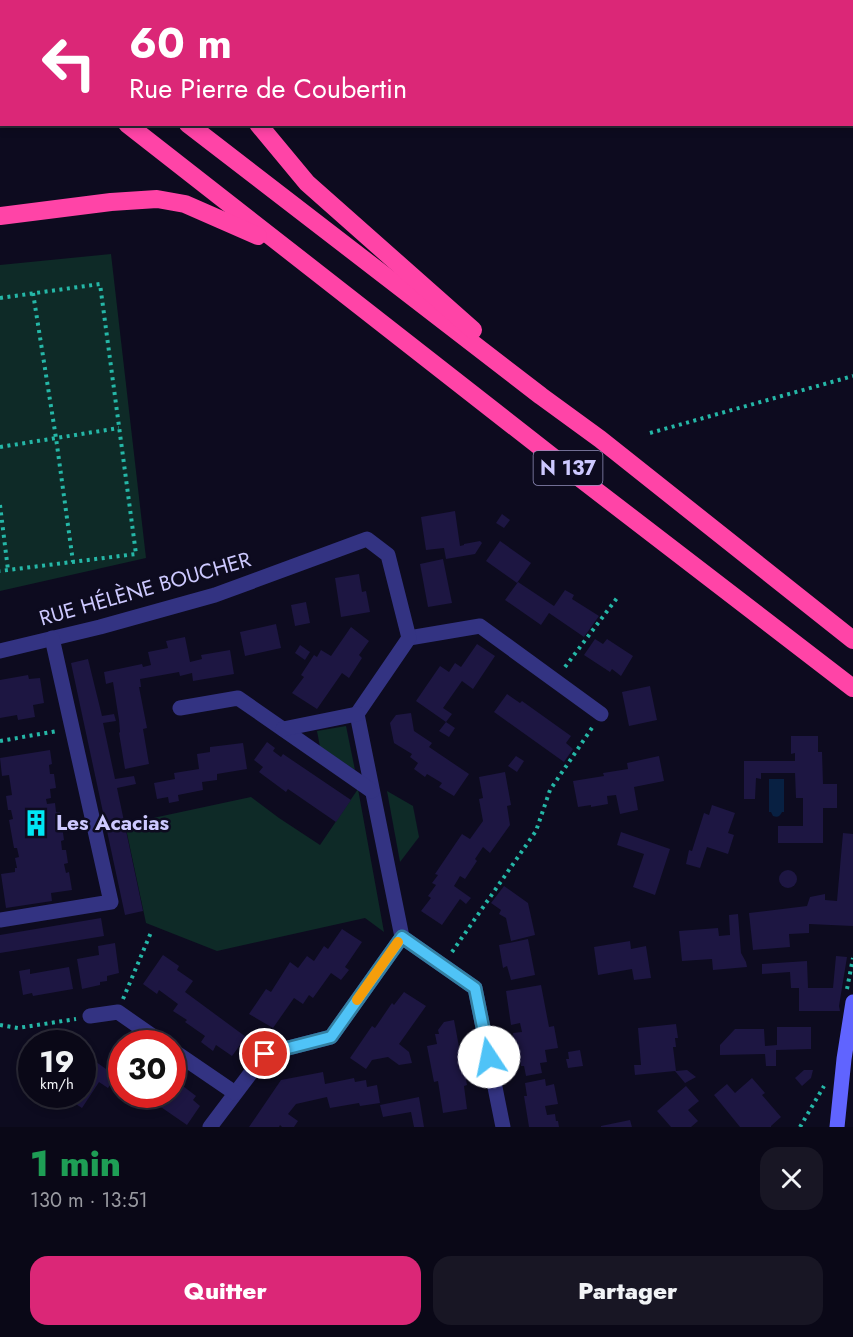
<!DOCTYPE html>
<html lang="fr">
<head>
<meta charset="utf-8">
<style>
	:root { --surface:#0a0817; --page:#181624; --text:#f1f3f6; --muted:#999aa1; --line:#2a2936; --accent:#db2777 }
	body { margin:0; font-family:Jost,sans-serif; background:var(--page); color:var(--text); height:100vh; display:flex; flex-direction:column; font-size:22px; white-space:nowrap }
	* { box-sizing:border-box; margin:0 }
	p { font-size:20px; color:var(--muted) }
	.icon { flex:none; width:33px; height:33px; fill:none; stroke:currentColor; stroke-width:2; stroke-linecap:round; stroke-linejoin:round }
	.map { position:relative; height:1127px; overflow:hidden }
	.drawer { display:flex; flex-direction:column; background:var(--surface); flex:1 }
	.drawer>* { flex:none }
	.hud { position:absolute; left:0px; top:0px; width:854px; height:126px; box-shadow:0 3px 9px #0003,0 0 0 2px var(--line); background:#db2777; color:#fff; overflow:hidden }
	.speed { position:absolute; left:18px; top:1030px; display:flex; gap:12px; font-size:30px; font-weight:700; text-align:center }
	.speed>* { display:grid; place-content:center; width:78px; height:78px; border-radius:50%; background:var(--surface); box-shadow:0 3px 9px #0003,0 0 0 2px var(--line); line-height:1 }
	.speed small { font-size:15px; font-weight:400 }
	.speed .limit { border:9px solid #d22; background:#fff; color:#111 }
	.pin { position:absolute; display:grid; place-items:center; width:51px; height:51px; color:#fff; margin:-26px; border:3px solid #fff; border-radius:50%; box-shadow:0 2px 6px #0007 }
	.me { position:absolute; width:66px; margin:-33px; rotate:349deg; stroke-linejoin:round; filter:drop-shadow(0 0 4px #0008) }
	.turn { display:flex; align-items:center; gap:21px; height:126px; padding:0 30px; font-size:27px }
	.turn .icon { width:78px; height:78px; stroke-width:2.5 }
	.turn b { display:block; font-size:42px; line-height:51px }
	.round { display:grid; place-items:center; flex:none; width:63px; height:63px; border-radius:18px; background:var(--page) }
	.headline { display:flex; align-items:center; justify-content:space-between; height:102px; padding:0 30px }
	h1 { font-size:36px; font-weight:800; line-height:45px; color:#1e9e55 }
	.cta { display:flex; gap:12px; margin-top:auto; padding:12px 30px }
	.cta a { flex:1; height:69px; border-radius:18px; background:var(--accent); color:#fff; font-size:24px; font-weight:800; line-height:69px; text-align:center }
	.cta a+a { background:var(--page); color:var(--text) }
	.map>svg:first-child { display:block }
	.green { fill:#0e2a27 }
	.water { fill:#082042 }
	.building { fill:#1d1642 }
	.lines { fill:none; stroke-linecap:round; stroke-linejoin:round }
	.path { stroke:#25b7a7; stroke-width:4; stroke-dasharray:3 4.5; stroke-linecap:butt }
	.street { stroke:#333382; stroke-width:15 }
	.secondary { stroke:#6064ff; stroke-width:15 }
	.highway { stroke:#ff44a7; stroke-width:18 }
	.route-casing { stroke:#337fa1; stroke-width:15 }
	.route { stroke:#4fc3f7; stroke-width:10 }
	.slow { stroke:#f59e0b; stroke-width:10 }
	.labels { text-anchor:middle; stroke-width:5; stroke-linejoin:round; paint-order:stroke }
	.shield { fill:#0d0b1f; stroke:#9390bc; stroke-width:1.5 }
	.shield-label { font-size:20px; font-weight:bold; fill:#cdc9ff }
	.street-label { font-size:21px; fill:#cdc9ff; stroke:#0d0b1f }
	.poi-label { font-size:21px; font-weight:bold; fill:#cdc9ff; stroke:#0d0b1f; text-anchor:start }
</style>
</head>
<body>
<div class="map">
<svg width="853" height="1127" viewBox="0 0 853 1127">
	<rect width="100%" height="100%" fill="#0d0b1f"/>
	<!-- green -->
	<g class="green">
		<polygon points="111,254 146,558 0,591 0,265"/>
		<polygon points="346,726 355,770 320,747 317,731"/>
		<polygon points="358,789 384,932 365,918 217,951 146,923 125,824 251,797 279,818 320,845"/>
		<polygon points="387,791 413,806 419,837 400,862"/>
	</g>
	<!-- water -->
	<path class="water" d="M769,779H784V812H782C780,816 778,818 773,816L771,812H769Z"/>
	<!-- building -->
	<g class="building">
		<polygon points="455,511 460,546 464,545 464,544 480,541 482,543 475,554 446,559 444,548 426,550 421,517"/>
		<polygon points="502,514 510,520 504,528 496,523"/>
		<polygon points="500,541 531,563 517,583 486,561"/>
		<polygon points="443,559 452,603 428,607 420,564"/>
		<polygon points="359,574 362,592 366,591 370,612 341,617 335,578"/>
		<polygon points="518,582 554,606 565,590 574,595 572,599 599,616 584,637 549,613 541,625 505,600"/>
		<polygon points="306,602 310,623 295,626 291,605"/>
		<polygon points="276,624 281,648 245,656 240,632"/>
		<polygon points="351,627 369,641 359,655 362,658 349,678 342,673 317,709 292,693 304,677 301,675 314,655 317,657 321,650 331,656"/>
		<polygon points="185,637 190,662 202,659 201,655 230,650 234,674 193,681 192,673 180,676 179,672 140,679 141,687 139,687 147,728 143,729 149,764 125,769 119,733 120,732 119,720 113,682 106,684 104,672 142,664 143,667 151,665 148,652 168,648 166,641"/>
		<polygon points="595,639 603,644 607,639 633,656 621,676 612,669 610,672 584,655"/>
		<polygon points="477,644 495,656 473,689 462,681 443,708 452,714 446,722 416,701 440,666 449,672 455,663 461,667"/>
		<polygon points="300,645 310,652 305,660 295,653"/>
		<polygon points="88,659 102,716 114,714 116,721 103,723 115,779 134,776 136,784 117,788 143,911 125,915 71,663"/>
		<polygon points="28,675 29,679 40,678 44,703 33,705 35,717 18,720 17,715 0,718 0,680"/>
		<polygon points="650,686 657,720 629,726 622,692"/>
		<polygon points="507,694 520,703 522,701 571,736 566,743 573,749 564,762 494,712"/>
		<polygon points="411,713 414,731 432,743 429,747 469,774 454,796 439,787 442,783 427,774 425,777 414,769 418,763 410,757 412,754 394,743 390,723 396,715"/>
		<polygon points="446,722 455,728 449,737 439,731"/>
		<polygon points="791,736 818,736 818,752 822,752 823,784 837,784 837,808 823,808 823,843 778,843 778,826 803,826 803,798 796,798 795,773 761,773 761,779 756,778 755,799 744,799 744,761 795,761 795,753 791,754"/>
		<polygon points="267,742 275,748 273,751 281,757 283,754 351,800 336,822 288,789 286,792 259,772 263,767 254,760"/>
		<polygon points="243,743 247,769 217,774 217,780 202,782 203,790 178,795 179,801 169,803 168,797 157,799 154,783 175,779 174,773 199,769 197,754 210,752 210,747"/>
		<polygon points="50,750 52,764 49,765 50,774 54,774 56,788 50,789 51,798 46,799 47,804 55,803 56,812 60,812 64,840 61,841 62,850 66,850 68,863 64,864 66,873 69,872 72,890 51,893 52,901 6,908 1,874 15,872 15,868 17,868 15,858 19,857 17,848 14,848 9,820 13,819 11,810 8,810 6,796 12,795 9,775 2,776 0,758"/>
		<polygon points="516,756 524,761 517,772 508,766"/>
		<polygon points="659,756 664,781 634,787 638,810 620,814 616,795 607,796 608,804 591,807 591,805 578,807 573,781 604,776 603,773 628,769 627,763"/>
		<polygon points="505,772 511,805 507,806 510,825 490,853 483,847 475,859 477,861 465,879 460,876 454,886 471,898 466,904 460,899 442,925 421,911 431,898 428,896 436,885 432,883 438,875 435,874 462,834 470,839 483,821 479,799 483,798 479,777"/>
		<polygon points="712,805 735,813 728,833 734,835 728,854 707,847 700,868 686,864 689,850 692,851 704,813 709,815"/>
		<polygon points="621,832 670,849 655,895 633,887 644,854 617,845"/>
		<polygon points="843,833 853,834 853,926 809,924 809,933 789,934 790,947 753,950 749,913 807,906 810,897 825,894 825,900 837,901"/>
		<circle cx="788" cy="879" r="9"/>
		<polygon points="504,886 528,903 535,935 511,941 506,918 499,914 501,910 491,903"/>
		<polygon points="738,914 741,953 746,962 747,967 713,970 712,959 682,961 679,931 718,928 719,936 730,935 729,915"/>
		<polygon points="101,918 104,936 0,953 0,935"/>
		<polygon points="342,929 362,942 345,967 349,970 341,980 331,973 313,998 309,995 303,1004 294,998 273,1028 249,1014 266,989 271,992 290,962 298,968 307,956 314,961 324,946 328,949"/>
		<polygon points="528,939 535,975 511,980 507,966 503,968 499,945"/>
		<polygon points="630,941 631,949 646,946 651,978 634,980 632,969 598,975 594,947"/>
		<polygon points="115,943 119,973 107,976 107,981 100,982 100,985 82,989 77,959 99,955 98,946"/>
		<polygon points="163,955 179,966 177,970 193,981 185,992 246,1037 232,1056 216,1045 213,1051 201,1042 205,1036 185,1022 187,1020 173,1011 178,1004 159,990 157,994 143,984"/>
		<polygon points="836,956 847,957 839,1006 840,1011 799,1011 799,988 791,988 790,972 762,974 762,964 807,961 808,988 833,988"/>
		<polygon points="69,967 73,989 33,996 32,993 23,995 19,971 30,969 30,974"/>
		<polygon points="541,985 549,1027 554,1026 558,1048 545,1050 547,1062 540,1063 542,1073 526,1076 524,1066 521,1066 517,1042 514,1042 513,1033 522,1032 520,1023 511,1025 506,991"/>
		<polygon points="404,992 426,1006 399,1044 409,1052 412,1063 399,1065 388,1057 372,1060 366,1069 350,1058 372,1026 375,1028 392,1003 394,1005"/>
		<polygon points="454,1020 463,1068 464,1068 467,1085 464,1086 467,1109 443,1113 438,1081 434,1082 427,1046 437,1044 435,1034 439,1034 438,1030 444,1022"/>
		<polygon points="676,1024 678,1038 675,1038 676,1047 673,1047 676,1071 687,1070 696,1077 685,1083 675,1071 635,1075 634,1065 641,1065 638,1028"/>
		<polygon points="777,1027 811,1027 811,1049 776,1050 776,1066 766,1066 765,1054 720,1055 720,1045 735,1029 764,1029 765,1046 777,1045"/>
		<polygon points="580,1050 583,1066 568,1068 566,1059 569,1059 568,1052"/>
		<polygon points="89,1057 116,1076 108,1088 99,1082 82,1108 62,1095 82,1095 82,1059 86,1062"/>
		<polygon points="804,1070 813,1070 811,1078 802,1086 795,1078"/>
		<polygon points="323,1072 325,1084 354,1078 355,1082 366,1080 367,1087 377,1085 380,1103 360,1106 359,1103 330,1108 327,1097 296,1104 288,1114 298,1121 294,1127 282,1127 280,1125 279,1127 249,1127 281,1080"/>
		<polygon points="752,1078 765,1093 762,1095 781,1117 771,1126 771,1127 740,1127 714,1095 727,1084 735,1093"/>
		<polygon points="545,1079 546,1086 554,1084 558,1104 545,1106 547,1115 555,1114 556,1121 558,1121 559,1127 529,1127 524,1096 527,1096 525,1083"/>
		<polygon points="175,1080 196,1096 193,1100 200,1106 187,1125 158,1105 156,1107 138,1095 172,1095 172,1083"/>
		<polygon points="686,1086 699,1101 688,1110 698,1121 691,1127 671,1127 657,1111"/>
		<polygon points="419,1097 424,1127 414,1127 411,1112 383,1117 380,1105"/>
		<polygon points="630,1120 632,1127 601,1127 601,1126"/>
	</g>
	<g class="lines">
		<!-- path -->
		<g class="path">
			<polyline points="33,293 56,438 73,562"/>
			<polyline points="0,298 100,284 136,554 0,571"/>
			<polyline points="650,433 853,376"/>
			<polyline points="0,447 119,428"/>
			<polyline points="0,505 8,570"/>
			<polyline points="565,667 617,598"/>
			<polyline points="0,741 57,731"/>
			<polyline points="452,952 536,831 550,790 594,725"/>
			<polyline points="847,989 853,958"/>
			<polyline points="123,999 152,930"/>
			<polyline points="0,1025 18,1028 76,1019"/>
			<polyline points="800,1127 824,1086"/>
		</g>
		<!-- street -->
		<g class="street">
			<polyline points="409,638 480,626 601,714"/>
			<polyline points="0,651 100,627 215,595 367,539 388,555 409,638 357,714 402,937 331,1037 265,1054 210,1127"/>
			<polyline points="180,708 238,698 372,791"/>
			<polyline points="283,729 357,714"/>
			<polyline points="0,920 111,902 52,638"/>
			<polyline points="402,937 475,988 503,1127"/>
			<polyline points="90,1016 118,1012 164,1044"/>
			<polyline points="172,1050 235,1093"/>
		</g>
		<!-- secondary -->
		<polyline class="secondary" points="837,1127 844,1059 853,1002"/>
		<!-- highway -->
		<g class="highway">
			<polyline points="27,0 29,2"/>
			<polyline points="213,0 214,2"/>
			<polyline points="0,26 2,27"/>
			<polyline points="127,124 581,479 853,688"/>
			<polyline points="188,124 541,396 600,439 853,640"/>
			<polyline points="258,124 307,183 473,330"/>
			<polyline points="0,216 111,202 157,199 185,204 258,236"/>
		</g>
	</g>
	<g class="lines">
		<defs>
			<polyline id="route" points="265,1054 331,1037 402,937 475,988 489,1057"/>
		</defs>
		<!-- route casing -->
		<use href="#route" class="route-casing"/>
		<!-- route -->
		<use href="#route" class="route"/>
		<!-- slow -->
		<polyline class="slow" points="357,1000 398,942"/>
	</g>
	<!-- icons -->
	<defs>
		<symbol id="building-bare" viewBox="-9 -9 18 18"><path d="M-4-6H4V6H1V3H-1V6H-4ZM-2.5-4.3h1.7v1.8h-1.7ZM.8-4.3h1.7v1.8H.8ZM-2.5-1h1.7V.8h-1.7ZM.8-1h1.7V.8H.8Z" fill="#00e7f4" stroke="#0d0b1f" stroke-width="2.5" paint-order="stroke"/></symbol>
	</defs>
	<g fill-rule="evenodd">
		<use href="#building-bare" x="17" y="804" width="38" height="38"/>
	</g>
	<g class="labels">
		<!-- shield labels -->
		<rect class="shield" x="533.5" y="451" width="69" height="34" rx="4.5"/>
		<g class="shield-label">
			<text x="568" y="475">N 137</text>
		</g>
		<!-- street labels -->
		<g class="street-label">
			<text transform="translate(145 589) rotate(-16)" y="7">RUE HÉLÈNE BOUCHER</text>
		</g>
		<!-- poi labels -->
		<g class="poi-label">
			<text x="56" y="830">Les Acacias</text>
		</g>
	</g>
</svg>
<div class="speed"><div>19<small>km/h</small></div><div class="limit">30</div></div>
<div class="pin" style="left:265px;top:1054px;background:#d93025"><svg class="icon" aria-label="arrive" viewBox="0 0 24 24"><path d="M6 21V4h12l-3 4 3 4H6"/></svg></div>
<svg class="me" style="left:489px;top:1057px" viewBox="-20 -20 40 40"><circle r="19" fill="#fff"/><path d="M0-13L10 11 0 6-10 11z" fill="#4fc3f7"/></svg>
<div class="hud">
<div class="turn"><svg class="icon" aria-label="left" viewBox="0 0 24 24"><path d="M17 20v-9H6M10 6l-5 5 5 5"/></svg><div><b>60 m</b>Rue Pierre de Coubertin</div></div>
</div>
</div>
<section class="drawer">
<div class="headline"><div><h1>1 min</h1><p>130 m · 13:51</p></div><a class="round"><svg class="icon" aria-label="close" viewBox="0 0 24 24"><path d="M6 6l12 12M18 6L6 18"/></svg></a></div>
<div class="cta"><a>Quitter</a><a>Partager</a></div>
</section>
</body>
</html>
